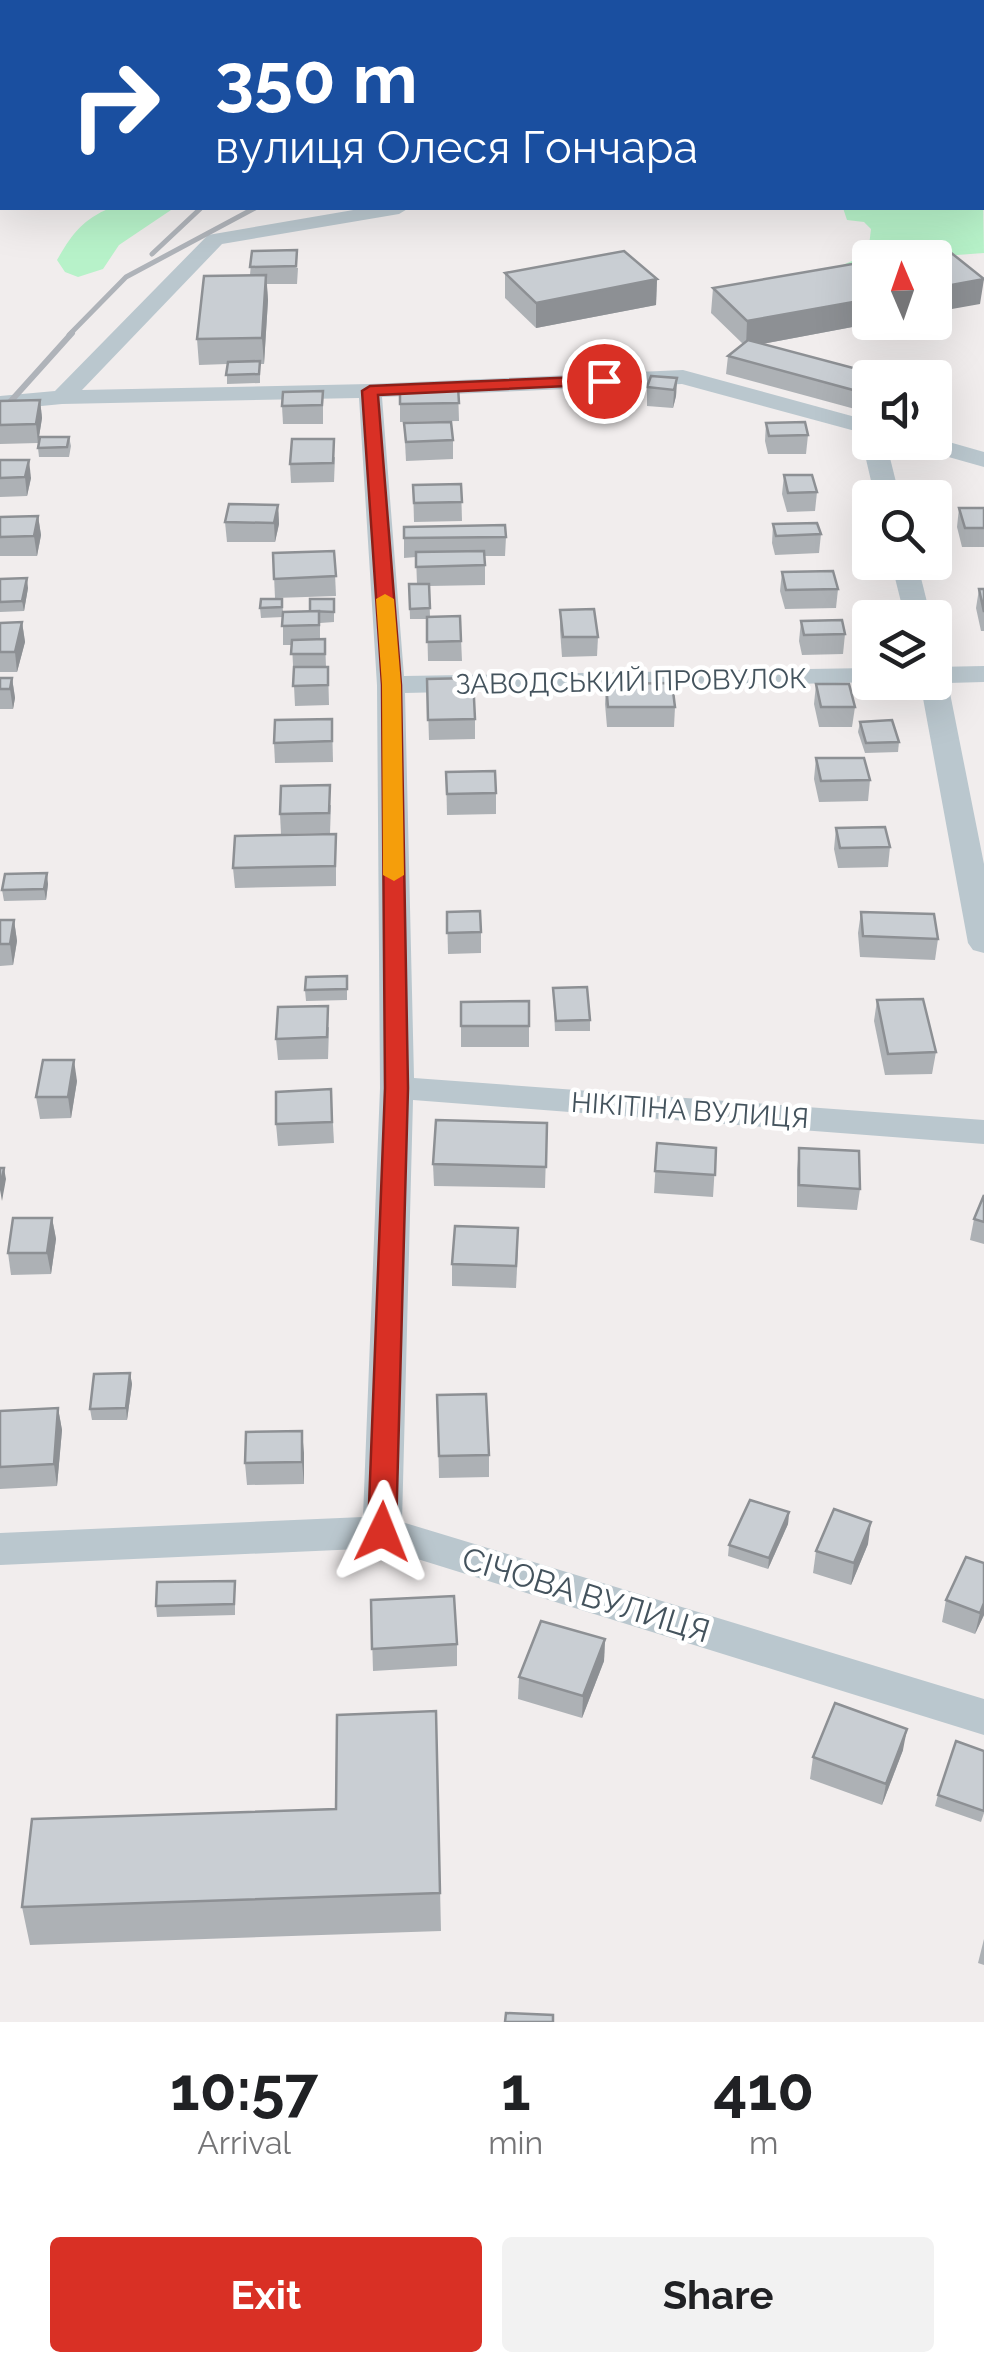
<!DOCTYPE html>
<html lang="en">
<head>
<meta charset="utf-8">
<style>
	:root { --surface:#fff; --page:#f2f2f2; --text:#202124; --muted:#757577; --accent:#d93025 }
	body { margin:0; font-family:Raleway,sans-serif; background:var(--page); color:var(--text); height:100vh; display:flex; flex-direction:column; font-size:38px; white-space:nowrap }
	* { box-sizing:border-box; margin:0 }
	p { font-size:32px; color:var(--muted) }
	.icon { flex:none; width:55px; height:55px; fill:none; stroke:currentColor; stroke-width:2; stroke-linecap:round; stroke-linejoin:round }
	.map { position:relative; height:2022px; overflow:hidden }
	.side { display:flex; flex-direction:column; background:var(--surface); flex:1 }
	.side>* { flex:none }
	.hud { position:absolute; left:0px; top:0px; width:985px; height:210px; box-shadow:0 10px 40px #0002; background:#1a4fa0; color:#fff; overflow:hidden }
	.needle { width:65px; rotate:358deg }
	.buttons { position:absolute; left:852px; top:240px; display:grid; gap:20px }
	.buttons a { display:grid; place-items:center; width:100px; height:100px; border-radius:10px; background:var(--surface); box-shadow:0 10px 40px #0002; font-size:50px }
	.pin { position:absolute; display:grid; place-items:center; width:85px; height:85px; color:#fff; margin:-42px; border:5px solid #fff; border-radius:50%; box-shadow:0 2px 10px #0007 }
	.me { position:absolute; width:110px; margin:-55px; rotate:2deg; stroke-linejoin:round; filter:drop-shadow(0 0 8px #0008) }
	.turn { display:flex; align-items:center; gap:35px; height:210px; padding:0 50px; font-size:45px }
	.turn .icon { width:130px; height:130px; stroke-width:2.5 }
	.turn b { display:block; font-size:70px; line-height:85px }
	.eta { display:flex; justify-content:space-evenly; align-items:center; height:170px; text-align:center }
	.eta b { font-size:60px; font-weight:700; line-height:70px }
	.action { display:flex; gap:20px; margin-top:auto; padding:20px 50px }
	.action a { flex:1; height:115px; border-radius:10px; background:var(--accent); color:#fff; font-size:40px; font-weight:700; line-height:115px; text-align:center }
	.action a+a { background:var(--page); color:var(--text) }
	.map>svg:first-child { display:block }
	.green { fill:#b7f2c9 }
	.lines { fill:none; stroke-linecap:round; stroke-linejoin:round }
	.street { fill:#bac7ce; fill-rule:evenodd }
	.primary { fill:#aac0cf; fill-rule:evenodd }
	.rail-far1 { stroke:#afb3b9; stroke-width:5 }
	.rail { stroke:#afb3b9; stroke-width:6 }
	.wall { fill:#adb1b5 }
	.shaded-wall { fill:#8d9094 }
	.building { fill:#c9ced3; stroke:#8d9094; stroke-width:2.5 }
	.route { fill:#d93025; stroke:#8d1f18; stroke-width:2.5 }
	.slow { fill:#f59e0b }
	.labels { text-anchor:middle; stroke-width:9; stroke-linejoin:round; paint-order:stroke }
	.street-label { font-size:28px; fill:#44535d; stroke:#fff }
	.near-street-label { font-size:32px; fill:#44535d; stroke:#fff }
</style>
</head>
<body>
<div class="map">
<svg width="984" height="2022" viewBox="0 0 984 2022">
	<rect width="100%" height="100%" fill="#f1eded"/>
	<!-- green -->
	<g class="green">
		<polygon points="983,198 984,253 957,255 935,261 935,258 870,258 870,281 815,277 868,254 871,229 864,222 847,220 843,208 982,208"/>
		<path d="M110,208H174L119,245L103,269L78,277L65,272L57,260C72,234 82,220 110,208Z"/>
	</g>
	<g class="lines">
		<!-- street -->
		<g class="street">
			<polygon points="698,0 716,0 717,2 700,2"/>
			<polygon points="734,0 850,0 733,2"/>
			<polygon points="0,56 2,57 2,68 0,68"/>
			<rect x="982" y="100" width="2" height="12"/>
			<polygon points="365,208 409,208 399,214 222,244 82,390 370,384 683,370 870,421 870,435 682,384 382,397 404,676 870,668 870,682 877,682 405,693 414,1078 984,1120 984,1144 413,1100 402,1522 984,1699 984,1735 382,1548 0,1565 0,1533 363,1517 380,1088 377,685 359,398 62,404 0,410 0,396 55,391 208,235"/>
			<polygon points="870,436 870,442 886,442 900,498 875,498 862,442"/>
			<polygon points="935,438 984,452 984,467 913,447 909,442 935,442"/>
			<polygon points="891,562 917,562 931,618 905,618"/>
			<polygon points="984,666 984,682 948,683 984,864 984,953 973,950 968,943 920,682 935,682 935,667"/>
		</g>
		<!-- primary -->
		<rect class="primary" x="14" y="0" width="26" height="2"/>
		<!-- rail-far1 -->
		<g class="rail-far1">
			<polyline points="152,254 201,208"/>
			<polyline points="69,335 126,277 255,208"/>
		</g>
		<!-- rail -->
		<polyline class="rail" points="0,408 10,402 72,333"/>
	</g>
	<!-- wall -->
	<g class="wall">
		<rect x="156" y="0" width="67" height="2"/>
		<rect x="615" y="0" width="37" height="2"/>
		<polygon points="252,251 298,268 297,284 267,284 268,300 264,364 260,364 260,383 227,384 227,364 199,365 197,339 250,275"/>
		<polygon points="505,273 657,279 656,305 536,328 505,298"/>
		<polygon points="713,288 870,322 879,322 762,344 887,377 866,412 726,374 728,356 743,344 711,313"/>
		<polygon points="677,378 676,396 673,408 647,406 647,387"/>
		<polygon points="458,387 459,421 400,422 400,388"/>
		<polygon points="323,391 323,424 283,424 282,406"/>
		<polygon points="40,400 42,418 38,443 0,444 0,401"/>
		<polygon points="404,423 453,440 453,459 406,461"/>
		<polygon points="766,423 808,435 806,454 768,454 765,441"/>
		<polygon points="69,437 71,446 69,457 39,457 38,448"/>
		<polygon points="335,457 334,482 291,483 290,464"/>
		<polygon points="0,460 31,478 27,496 0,497"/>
		<polygon points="784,475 817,492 815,511 787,512 782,494"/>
		<polygon points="461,484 462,521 414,522 413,485"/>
		<polygon points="278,505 279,524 275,542 227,542 225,522"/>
		<polygon points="959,508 984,508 984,547 962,547 957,527"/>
		<polygon points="38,516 41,535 37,556 0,556 0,517"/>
		<polygon points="773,524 821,534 819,553 775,555 772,543"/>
		<polygon points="404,527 506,537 505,556 485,556 485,585 429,586 430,617 460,616 462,661 428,661 427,619 410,619 409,584 417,584 416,557 404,558"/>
		<polygon points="334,551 336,596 275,598 273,553"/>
		<polygon points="782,572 838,589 836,608 785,609 780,591"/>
		<polygon points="0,579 28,588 24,611 0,612"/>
		<polygon points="979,589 984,589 984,631 981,631 976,608"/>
		<polygon points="282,599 283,612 310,611 334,599 334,622 320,623 320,639 325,639 326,667 328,667 329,705 295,706 292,645 283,645 283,617 261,618 260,608"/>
		<polygon points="560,610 598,637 597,656 562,657 560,630"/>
		<polygon points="801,621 845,634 843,654 802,655 799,641"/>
		<polygon points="22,622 25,642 17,672 0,672 0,623"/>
		<polygon points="0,678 12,678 15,698 13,709 0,709"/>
		<polygon points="427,679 475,719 475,739 429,740"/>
		<polygon points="606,684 675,707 674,727 607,727 605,704"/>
		<polygon points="816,684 855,707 852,727 819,727 814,704"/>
		<polygon points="332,719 333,762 275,763 274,743"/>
		<polygon points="860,722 899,742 898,752 865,753 858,732"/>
		<polygon points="816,758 870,780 868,801 819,802 814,779"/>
		<polygon points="446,772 496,793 496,814 447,815"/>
		<polygon points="331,805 330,833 281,834 280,814"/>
		<polygon points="836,828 890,847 888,867 838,868 834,849"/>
		<polygon points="336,855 336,886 235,888 233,868"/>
		<polygon points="48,884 46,900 4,901 2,890"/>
		<polygon points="447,912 481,932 481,953 448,954"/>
		<polygon points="861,912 938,939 935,960 860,957 858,933"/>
		<polygon points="0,920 14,920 17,941 13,965 0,966"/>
		<polygon points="347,976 347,1000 306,1001 305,990"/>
		<polygon points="553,988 590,1020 590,1031 555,1031"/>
		<polygon points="877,1000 936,1052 932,1074 885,1075 874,1021"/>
		<polygon points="529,1001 529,1047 461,1047 461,1002"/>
		<polygon points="329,1027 328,1059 278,1060 276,1039"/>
		<polygon points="77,1081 71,1118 40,1119 36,1097"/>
		<polygon points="331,1089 334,1143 278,1146 276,1124"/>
		<polygon points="547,1123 545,1188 434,1186 433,1164"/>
		<polygon points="657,1143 716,1148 713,1197 654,1193"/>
		<polygon points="799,1148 860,1189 857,1210 797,1207 797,1170"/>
		<polygon points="984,1195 984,1244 970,1240 974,1219"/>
		<polygon points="52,1218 56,1239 51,1274 11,1275 8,1253"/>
		<polygon points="518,1250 516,1288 452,1286 452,1264"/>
		<polygon points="130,1373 132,1384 127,1420 92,1420 90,1409"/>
		<polygon points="437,1395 489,1455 489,1477 439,1478"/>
		<polygon points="58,1408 62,1430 57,1486 0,1489 0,1411"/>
		<polygon points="304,1453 304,1484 247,1485 245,1463"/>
		<polygon points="789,1512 788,1524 768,1569 728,1556 729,1545"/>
		<polygon points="868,1544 851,1585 813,1573 816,1551"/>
		<polygon points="235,1581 235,1615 157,1617 156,1606"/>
		<polygon points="371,1600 457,1644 457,1666 373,1671"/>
		<polygon points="946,1600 984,1615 975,1634 942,1622"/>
		<polygon points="605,1639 604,1661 582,1718 518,1699 519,1677"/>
		<polygon points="436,1711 441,1931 30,1945 22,1907 336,1809"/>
		<polygon points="903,1750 882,1805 810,1779 813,1757"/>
		<polygon points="984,1751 984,1813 981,1822 935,1806 938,1795"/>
		<polygon points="984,1939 984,1965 978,1963"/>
	</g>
	<!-- shaded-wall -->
	<g class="shaded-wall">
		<polygon points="266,275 268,300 264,364 262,338"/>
		<polygon points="657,279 656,305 536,328 536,303"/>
		<polygon points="984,279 980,304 935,312 935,288"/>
		<polygon points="870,299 870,322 879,322 746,347 747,321"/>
		<polygon points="677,378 676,396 673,408 674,390"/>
		<polygon points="870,392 870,409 866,412 868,394"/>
		<polygon points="40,400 42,418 38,443 36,424"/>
		<polygon points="29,460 31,478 27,496 25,477"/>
		<polygon points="278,505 279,524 275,542 274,523"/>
		<polygon points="38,516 41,535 37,556 34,536"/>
		<polygon points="27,578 28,588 24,611 22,601"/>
		<polygon points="22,622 25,642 17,672 15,652"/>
		<polygon points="12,678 15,698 13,709 10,689"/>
		<polygon points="47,873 48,884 46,900 44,889"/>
		<polygon points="14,920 17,941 13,965 10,944"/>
		<polygon points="74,1060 77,1081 71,1118 68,1097"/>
		<polygon points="4,1168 6,1179 2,1201 0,1190"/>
		<polygon points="52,1218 56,1239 51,1274 47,1253"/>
		<polygon points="130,1373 132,1384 127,1420 126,1408"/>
		<polygon points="58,1408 62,1430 57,1486 54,1464"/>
		<polygon points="302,1431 304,1453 304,1484 302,1462"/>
		<polygon points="789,1512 788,1524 768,1569 769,1558"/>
		<polygon points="871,1522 868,1544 851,1585 854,1563"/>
		<polygon points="984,1603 984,1615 975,1634 980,1613"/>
		<polygon points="605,1639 604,1661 582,1718 583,1696"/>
		<polygon points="907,1729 903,1750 882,1805 886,1784"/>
	</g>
	<!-- building -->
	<g class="building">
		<polygon points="305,0 384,0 385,2 305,2"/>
		<polygon points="920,0 950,0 951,2 922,2"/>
		<polygon points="945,248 984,279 935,288 935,258 890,258"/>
		<polygon points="297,250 296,266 250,267 252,251"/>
		<polygon points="624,251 657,279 536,303 505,273"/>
		<polygon points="870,261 870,299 747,321 713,288"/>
		<polygon points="266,275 262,338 197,339 204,276"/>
		<polygon points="748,340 887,377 870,378 870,392 868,394 728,356"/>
		<polygon points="260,361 259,374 226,375 228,362"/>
		<polygon points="651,376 677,378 674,390 647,387"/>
		<polygon points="458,387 459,403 400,404 400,388"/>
		<polygon points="323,391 322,405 282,406 283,392"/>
		<polygon points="40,400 36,424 0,425 0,401"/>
		<polygon points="451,422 453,440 406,442 404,423"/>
		<polygon points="805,422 808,435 769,436 766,423"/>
		<polygon points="40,437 69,437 67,447 38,448"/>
		<polygon points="292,439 334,439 333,463 290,464"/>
		<polygon points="0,460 29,460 25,477 0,478"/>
		<polygon points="784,475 812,475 817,492 788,493"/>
		<polygon points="461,484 462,502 414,503 413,485"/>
		<polygon points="229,504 278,505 274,523 225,522"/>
		<polygon points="959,508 984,508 984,528 965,528"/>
		<polygon points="38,516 34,536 0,537 0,517"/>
		<polygon points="817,523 821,534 776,536 773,524"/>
		<polygon points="505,525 506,537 404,538 404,527"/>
		<polygon points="334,551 336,576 274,579 273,553"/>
		<polygon points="484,551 485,565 416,567 416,552"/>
		<polygon points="833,571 838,589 786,590 782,572"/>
		<polygon points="27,578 22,601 0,602 0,579"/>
		<polygon points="409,584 429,584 430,608 410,609"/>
		<polygon points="979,589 984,589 984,612"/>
		<polygon points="261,599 282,599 282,607 260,608"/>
		<polygon points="310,599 334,599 334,612 310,611"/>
		<polygon points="594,609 598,637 563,637 560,610"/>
		<polygon points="319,611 319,625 282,626 283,612"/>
		<polygon points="460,616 461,641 427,642 427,617"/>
		<polygon points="842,620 845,634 804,635 801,621"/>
		<polygon points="22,622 15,652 0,652 0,623"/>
		<polygon points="325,639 325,654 291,654 292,640"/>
		<polygon points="294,667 328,667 328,685 293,686"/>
		<polygon points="0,678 12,678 10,689 0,689"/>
		<polygon points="473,678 475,719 428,720 427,679"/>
		<polygon points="672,683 675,707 608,707 606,684"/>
		<polygon points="816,684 849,684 855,707 821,707"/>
		<polygon points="332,719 332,741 274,743 275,720"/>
		<polygon points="892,720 899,742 866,743 860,722"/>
		<polygon points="816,758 864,758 870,780 821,781"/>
		<polygon points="495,771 496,793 447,794 446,772"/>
		<polygon points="330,785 329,813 280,814 281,786"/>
		<polygon points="885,827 890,847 840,848 836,828"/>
		<polygon points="336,834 335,866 233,868 235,836"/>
		<polygon points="47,873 44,889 2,890 5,874"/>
		<polygon points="480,911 481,932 447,933 447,912"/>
		<polygon points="861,912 934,914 938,939 863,936"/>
		<polygon points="0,920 14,920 10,944 0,944"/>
		<polygon points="347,976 347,989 305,990 306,977"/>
		<polygon points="587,987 590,1020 556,1021 553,988"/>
		<polygon points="923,999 936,1052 888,1054 877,1000"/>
		<polygon points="529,1001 529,1026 461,1026 461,1002"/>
		<polygon points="328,1006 327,1037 276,1039 278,1007"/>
		<polygon points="43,1060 74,1060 68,1097 36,1097"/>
		<polygon points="331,1089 332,1122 276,1124 276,1092"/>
		<polygon points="436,1120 547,1123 546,1167 433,1164"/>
		<polygon points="657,1143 716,1148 715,1175 655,1171"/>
		<polygon points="799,1148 859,1151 860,1189 799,1185"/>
		<polygon points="0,1168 4,1168 0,1190"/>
		<polygon points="984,1195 984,1222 974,1219"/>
		<polygon points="13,1218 52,1218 47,1253 8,1253"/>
		<polygon points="455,1226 518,1228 516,1266 452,1264"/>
		<polygon points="130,1373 126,1408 90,1409 94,1374"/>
		<polygon points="486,1394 489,1455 439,1456 437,1395"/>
		<polygon points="58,1408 54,1464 0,1467 0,1411"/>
		<polygon points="302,1431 302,1462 245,1463 246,1432"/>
		<polygon points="750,1500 789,1512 769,1558 729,1545"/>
		<polygon points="834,1509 871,1522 854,1563 816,1551"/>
		<polygon points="966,1557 984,1563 984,1603 980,1613 946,1600"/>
		<polygon points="235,1581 234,1604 156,1606 157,1582"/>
		<polygon points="454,1596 457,1644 372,1649 371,1600"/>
		<polygon points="541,1621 605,1639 583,1696 519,1677"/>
		<polygon points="835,1703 907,1729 886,1784 813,1757"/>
		<polygon points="436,1711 440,1893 22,1907 32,1819 336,1809 337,1715"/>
		<polygon points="956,1741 984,1751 984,1811 938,1795"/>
		<polygon points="506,2013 553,2015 553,2022 505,2022"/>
	</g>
	<!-- route -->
	<polygon class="route" points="604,376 613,381 610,384 378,395 401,685 408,1088 396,1532 392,1540 382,1544 372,1540 368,1532 385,1088 382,685 362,391 370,386"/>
	<!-- slow -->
	<polygon class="slow" points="385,594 394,599 401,685 404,875 394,881 383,875 382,685 376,599"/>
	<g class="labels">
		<!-- street labels -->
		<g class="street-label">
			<text transform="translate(631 681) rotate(-1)" y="10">ЗАВОДСЬКИЙ ПРОВУЛОК</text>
			<text transform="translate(690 1110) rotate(4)" y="10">НІКІТІНА ВУЛИЦЯ</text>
		</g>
		<!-- near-street labels -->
		<g class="near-street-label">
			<text transform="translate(586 1595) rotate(17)" y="11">СІЧОВА ВУЛИЦЯ</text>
		</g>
	</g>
</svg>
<div class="buttons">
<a><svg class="needle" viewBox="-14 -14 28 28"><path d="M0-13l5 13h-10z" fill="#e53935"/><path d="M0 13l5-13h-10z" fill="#757577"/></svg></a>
<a><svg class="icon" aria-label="sound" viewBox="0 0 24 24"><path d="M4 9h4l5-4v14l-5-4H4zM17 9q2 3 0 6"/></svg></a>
<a><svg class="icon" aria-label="search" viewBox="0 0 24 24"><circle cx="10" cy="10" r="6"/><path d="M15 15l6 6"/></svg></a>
<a><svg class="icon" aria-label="layers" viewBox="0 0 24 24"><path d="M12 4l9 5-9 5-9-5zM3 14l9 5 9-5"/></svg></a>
</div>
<div class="pin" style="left:604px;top:381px;background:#d93025"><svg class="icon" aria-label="arrive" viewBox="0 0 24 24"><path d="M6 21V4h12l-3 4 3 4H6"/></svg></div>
<svg class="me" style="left:382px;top:1532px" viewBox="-20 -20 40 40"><path d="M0-17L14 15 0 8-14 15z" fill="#d93025" stroke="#fff" stroke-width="4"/></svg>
<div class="hud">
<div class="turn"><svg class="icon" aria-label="right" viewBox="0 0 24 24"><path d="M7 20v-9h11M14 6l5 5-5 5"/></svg><div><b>350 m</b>вулиця Олеся Гончара</div></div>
</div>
</div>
<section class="side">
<div class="eta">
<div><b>10:57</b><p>Arrival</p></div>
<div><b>1</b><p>min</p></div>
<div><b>410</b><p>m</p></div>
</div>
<div class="action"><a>Exit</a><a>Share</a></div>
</section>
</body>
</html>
